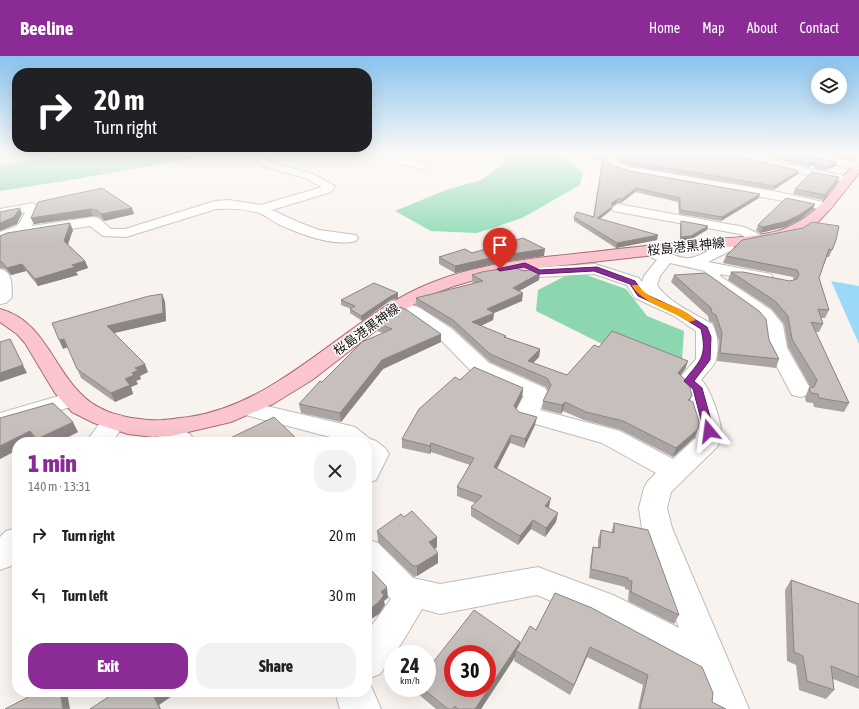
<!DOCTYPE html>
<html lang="en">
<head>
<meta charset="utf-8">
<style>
	:root { --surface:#fff; --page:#f2f2f2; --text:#222; --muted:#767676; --accent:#8b2c96 }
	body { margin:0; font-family:"Asap Condensed","Noto Sans JP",sans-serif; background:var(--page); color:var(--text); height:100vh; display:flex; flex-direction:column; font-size:15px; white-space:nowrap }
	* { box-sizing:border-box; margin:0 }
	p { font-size:13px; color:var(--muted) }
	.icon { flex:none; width:22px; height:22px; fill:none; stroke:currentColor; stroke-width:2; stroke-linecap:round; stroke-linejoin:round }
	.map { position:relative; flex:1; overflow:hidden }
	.panel { position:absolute; left:12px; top:381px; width:360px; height:260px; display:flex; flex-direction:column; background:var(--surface); border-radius:16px; box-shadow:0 4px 16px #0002 }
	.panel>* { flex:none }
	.top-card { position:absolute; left:12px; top:12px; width:360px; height:84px; border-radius:16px; box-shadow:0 4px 16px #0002; background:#202124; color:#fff; overflow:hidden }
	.controls { position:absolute; left:811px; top:12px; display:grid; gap:8px }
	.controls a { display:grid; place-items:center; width:36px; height:36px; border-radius:50%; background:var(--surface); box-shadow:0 4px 16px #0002; font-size:20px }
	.speed { position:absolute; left:384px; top:589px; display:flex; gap:8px; font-size:20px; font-weight:700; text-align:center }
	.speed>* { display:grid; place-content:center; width:52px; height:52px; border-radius:50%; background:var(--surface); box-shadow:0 4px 16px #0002; line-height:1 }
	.speed small { font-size:10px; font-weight:400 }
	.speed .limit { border:6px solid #d22; background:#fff; color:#111 }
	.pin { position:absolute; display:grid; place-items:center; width:34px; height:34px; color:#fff; margin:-41px -17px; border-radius:50% 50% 50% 0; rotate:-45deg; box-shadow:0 0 4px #0007 }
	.pin .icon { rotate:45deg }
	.me { position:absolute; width:44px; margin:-22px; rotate:344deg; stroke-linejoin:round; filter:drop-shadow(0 0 3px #0008) }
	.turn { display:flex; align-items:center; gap:14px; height:84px; padding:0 16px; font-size:18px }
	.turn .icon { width:52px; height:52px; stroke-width:2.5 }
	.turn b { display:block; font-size:28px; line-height:34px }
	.round { display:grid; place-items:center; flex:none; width:42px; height:42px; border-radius:16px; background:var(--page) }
	.summary { display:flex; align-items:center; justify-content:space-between; height:68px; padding:0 16px }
	h1 { font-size:24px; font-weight:800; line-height:30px; color:var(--accent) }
	.primary-button { display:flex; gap:8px; margin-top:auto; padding:8px 16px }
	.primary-button a { flex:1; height:46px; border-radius:16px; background:var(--accent); color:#fff; font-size:16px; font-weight:800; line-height:46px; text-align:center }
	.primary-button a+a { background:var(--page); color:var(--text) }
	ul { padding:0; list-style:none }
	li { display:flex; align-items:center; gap:12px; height:60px; padding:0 16px }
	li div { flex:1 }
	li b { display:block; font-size:15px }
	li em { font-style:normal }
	header { display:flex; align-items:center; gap:24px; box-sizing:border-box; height:56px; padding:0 20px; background:var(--accent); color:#fff }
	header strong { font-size:19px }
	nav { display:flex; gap:22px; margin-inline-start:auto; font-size:14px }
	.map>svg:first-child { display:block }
	.green { fill:#8cd6b0 }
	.forest { fill:#8cd9b2 }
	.water { fill:#9cd9f8 }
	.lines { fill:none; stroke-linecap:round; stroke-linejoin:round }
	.minor-casing { stroke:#c1bcb8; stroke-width:2 }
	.primary-casing { stroke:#a76d76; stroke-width:2 }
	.minor { fill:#fff; fill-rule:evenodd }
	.primary { fill:#fac5ce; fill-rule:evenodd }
	.wall { fill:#aaa4a2 }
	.shaded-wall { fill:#8b8684 }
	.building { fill:#c6bfbc; stroke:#8b8684; fill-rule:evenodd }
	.route { fill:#8b2c96; stroke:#5a1d62 }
	.slow { fill:#f59e0b }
	.labels { text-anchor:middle; stroke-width:3; stroke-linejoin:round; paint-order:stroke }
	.street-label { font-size:13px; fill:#12110f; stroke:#fff }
</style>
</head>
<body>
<header>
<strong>Beeline</strong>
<nav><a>Home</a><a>Map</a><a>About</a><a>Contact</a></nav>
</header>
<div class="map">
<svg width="859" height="653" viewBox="0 0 859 653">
	<rect width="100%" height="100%" fill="#f9f3ef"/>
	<!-- green -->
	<polygon class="green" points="575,215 626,233 647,260 684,275 682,304 668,321 536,255 538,234"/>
	<!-- forest -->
	<g class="forest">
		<polygon points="0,98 194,98 192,102 77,123 0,135"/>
		<polygon points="502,98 562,98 583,116 580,129 522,162 477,177 431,175 395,155 446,134 481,124 505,107"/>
	</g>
	<!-- water -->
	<polygon class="water" points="831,225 859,230 859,288"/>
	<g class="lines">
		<defs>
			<g id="minor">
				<polygon points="33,98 63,98 58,101 0,108 0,102"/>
				<path d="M253,98H263L270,106L313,118L335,130L331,136L272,154L298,166L319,174L356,179L358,182L356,185C332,191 300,178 278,168C271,164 264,158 256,156C244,153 229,152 216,153L126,181L103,180L90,170L10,182L0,187V176C14,170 18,174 25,156L0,161V153L33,147L39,151L32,170L93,161L98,162L111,173H125L215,145L229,144L261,149L322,131L305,122L262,110Z"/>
				<polygon points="373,98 389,98 428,109 429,111 424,114 374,100"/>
				<polygon points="609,98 619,98 617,104 618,107 631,111 778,136 832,148 833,151 827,155 778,144 629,117 610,111 607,104"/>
				<polygon points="730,98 746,98 784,108 847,120 853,123 847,126 783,114 731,100"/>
				<polygon points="794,98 814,98 859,107 859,113 799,101"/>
				<polygon points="618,148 744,171 761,179 763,182 761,185 751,185 740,178 613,155 612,152"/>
				<path d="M726,182L731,183L734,191L732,194L708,206L771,218L773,222L771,226L765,227L721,218L720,220L771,254L780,265L783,269L787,292L811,334L808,339L800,341L792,339L767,292L764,270L757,262L706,226L704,222L705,215L670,207L660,220L657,229C669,247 694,257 712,268C718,277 719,293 716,303C715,310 705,318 701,324C710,331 721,364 721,376C721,382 720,386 717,391L671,436L667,452L672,472L749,653H711L697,620L589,561L537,539L440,558L422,553L403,585L380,618L368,623L381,653H340L335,636H367V576L391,543L367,517V483L378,487L413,522L440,528L538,511L613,539L679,572L642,472L639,452L644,432L648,425L656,417L602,387L518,363L514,358L524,340L473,317L438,281L408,260L392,253L389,249L392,245L398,244L420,252L452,273L489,307L545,332L548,337L540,354L620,375L673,403L696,382L697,375L687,335L677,325L696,303V275L674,260L635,242L627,229L594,218L539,221L519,212L517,209L519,206L525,204L542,211L595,208L639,222L642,226L644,220L657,204L647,199L644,196L647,193C661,189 675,204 690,202C699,201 711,193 719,189L721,183Z"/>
				<path d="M0,213C14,216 11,229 12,241L6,247L0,248Z"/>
				<polygon points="72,336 80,338 83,343 80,348 0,373 0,357"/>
				<polygon points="246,345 355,371 370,383 376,385 385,392 389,398 376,424 367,427 367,386 342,386 338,383 238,357 234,352 238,347"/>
				<polygon points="114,358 123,360 126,366 112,386 86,386 105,360"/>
				<path d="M164,365C176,368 189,375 196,386C178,386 163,390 152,373L155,367Z"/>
				<polygon points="17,472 17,504 11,510 0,514 0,481 6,475"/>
			</g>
			<path id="primary" d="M859,108V117L832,151L819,165L800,177L754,188L529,213L481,222L454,230L432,238L396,259L312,324L273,348L231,366L171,380L153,381L128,378L94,367L72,356L55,337L25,287L17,278L0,266V253C42,264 52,308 79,336C94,353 118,361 140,363C157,366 172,363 189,361C279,347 338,271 417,233C471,207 535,202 593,196C627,192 661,188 695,185C723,182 751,182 778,175C799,168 815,156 829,139C837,129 847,112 859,108Z"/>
		</defs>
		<!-- minor casing -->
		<use href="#minor" class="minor-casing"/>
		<!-- primary casing -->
		<use href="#primary" class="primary-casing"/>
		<!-- minor -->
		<use href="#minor" class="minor"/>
		<!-- primary -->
		<use href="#primary" class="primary"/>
	</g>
	<!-- wall -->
	<g class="wall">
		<polygon points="578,98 608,98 607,101 609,108 629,115 759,142 721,165 679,158 678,146 635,136 621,147 617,147 612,150 611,154 600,163 657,184 616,192 574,165 574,161 593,161 602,105 578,100"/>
		<polygon points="620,98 798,118 773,134 631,110 619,106"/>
		<polygon points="752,98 798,98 800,99 836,110 825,114 816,113 813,109 809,111"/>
		<polygon points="821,98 859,98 859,100 851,104"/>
		<polygon points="837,126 823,144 793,138 795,133"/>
		<polygon points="38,146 132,152 134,158 104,165 99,161 93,160 34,168 31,162"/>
		<polygon points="813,153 799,164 785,171 760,177 756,175 758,169"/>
		<polygon points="681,165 708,170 707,174 690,184 680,185 680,169"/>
		<polygon points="803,172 836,184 829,201 827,201 819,222 829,254 825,262 821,262 823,268 819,276 815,276 849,347 844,356 814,351 813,347 806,346 805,341 809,332 811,332 788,291 784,268 772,253 728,224 731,216 790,225 794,224 793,221 723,207 726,200"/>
		<polygon points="73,174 68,189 85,205 88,212 76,216 78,219 38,230 26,215 11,219 5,213 0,212 0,180"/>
		<polygon points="472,197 544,200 503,206 455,217 439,208 439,201"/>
		<polygon points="472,219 539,224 519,235 522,245 494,257 493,264 481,270 506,280 505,281 540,293 539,301 533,307 567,319 599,291 688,305 685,313 680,319 692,340 690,345 695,381 673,401 621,374 584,364 563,355 561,358 542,353 543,345 548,335 546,331 490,306 453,272 416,249 416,242 474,227 472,226"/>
		<polygon points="674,219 769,284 779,303 776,312 717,305 719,285 713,267 709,265 708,260 671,226"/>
		<polygon points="162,238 165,246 166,265 114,277 148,316 140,320 141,323 136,325 138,328 131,331 133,338 115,346 81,322 68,291 63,293"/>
		<polygon points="398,242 391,244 362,265 350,257 350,253 351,253 341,249 341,244"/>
		<polygon points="377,267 441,286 383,313 341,366 301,357 299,348 322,326 383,277 377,275"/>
		<polygon points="460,324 523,332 522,341 516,353 519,356 535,369 524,392 510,387 497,413 549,451 549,452 556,466 545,481 531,473 518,489 471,460 471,451 475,447 457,440 457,431 470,409 431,396 430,398 402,392 402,383"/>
		<polygon points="0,362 78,376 58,386 36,386 36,385 34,386 17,386 17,394 0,403"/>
		<polygon points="404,461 437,481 437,491 435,493 438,507 417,520 414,521 378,486 377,475"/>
		<polygon points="614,467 679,559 674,568 628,545 629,534 625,533 625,531 589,522 591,500 593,491 598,492 598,483 601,474 611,477"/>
		<polygon points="791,524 859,548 859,633 833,623 834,634 826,643 799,634 796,609 787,605 785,534"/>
		<polygon points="555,537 712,646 726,653 638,653 643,629 587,601 570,639 514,605 515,601 481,653 436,653 417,637 417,632 427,632 520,586 520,588 536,574"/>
	</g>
	<!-- shaded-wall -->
	<g class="shaded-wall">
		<polygon points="858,98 859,98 859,100 851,104 852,100"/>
		<polygon points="815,105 813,109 809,111 810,108"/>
		<polygon points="837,106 836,110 825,114 826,111"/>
		<polygon points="799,115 798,118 773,134 774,130"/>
		<polygon points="839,121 837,126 823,144 825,139"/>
		<polygon points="636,132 635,136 621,147 622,143"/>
		<polygon points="760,138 759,142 721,165 722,161"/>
		<polygon points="618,143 617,147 611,151 612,147"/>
		<polygon points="815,148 813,153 799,164 785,171 760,177 763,171"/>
		<polygon points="612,151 611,154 596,166 597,162"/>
		<polygon points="20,152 22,158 17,168 0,175 0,167"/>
		<polygon points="132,152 134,158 104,165 101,158"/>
		<polygon points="90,153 93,160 34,168 31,162"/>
		<polygon points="70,167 73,174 66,192 64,185"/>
		<polygon points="708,170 707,174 690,184 680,185 681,181"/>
		<polygon points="658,179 657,184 616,192 617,187"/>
		<polygon points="545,193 544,200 503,206 455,217 455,210 504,199"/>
		<polygon points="85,205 88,212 76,216 78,219 38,230 35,223 72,209"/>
		<polygon points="22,208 26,215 11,219 7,212"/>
		<polygon points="540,217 539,224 512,239 513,232"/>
		<polygon points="398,237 398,242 391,244 362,265 361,260 391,240"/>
		<polygon points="523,237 522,245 494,257 493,264 472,274 472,266 487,253"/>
		<polygon points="162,238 165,246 166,265 110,278 107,270"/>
		<polygon points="441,278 441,286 383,313 341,366 340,357 382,304"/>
		<polygon points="10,283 27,317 0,326 0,317"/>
		<polygon points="64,283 68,291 63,293 59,284"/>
		<polygon points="540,293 539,301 527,313 528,305"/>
		<polygon points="688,305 685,313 676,325 678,317"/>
		<polygon points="145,308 148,316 140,320 141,323 136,325 138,328 131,331 133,338 115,346 111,337 132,317 135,312"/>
		<polygon points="523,332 522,341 513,359 514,350"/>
		<polygon points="565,346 563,355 561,358 562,349"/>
		<polygon points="537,361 535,369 524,392 525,383"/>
		<polygon points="73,366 78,376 58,386 39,386 37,383"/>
		<polygon points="698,373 695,381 673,401 676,392"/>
		<polygon points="30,375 36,385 34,386 17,386 17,394 0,403 0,390"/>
		<polygon points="511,379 510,387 493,420 494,411"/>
		<polygon points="431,387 431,396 430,398 430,390"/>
		<polygon points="551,442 549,451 543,459 545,450"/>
		<polygon points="558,457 556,466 545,481 546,472"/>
		<polygon points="533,464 531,473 518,489 520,480"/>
		<polygon points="437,481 437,491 429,496 429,486"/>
		<polygon points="438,497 438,507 417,520 417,510"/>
		<polygon points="387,531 388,542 384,545 385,549 379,558 367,566 367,555 381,536"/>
		<polygon points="520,586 518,596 516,595 515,601 481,653 475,653"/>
		<polygon points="590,591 587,601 570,639 574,629"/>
		<polygon points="60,636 67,636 70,653 63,653"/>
		<polygon points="158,636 178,636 159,649 161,653 160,653 153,639"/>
	</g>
	<!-- building -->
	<g class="building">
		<polygon points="584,98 607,98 606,100 609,108 629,115 760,138 722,161 680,154 680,142 636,132 622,143 618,143 612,147 612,151 597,162 658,179 617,187 574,161 577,156 594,161 603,102"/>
		<polygon points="620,98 732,98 799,115 774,130 632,106 620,102"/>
		<polygon points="767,98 798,98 800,99 837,106 826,111 818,109 815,105 810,108"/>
		<polygon points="839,98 858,98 852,100"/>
		<polygon points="812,116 839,121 825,139 795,133"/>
		<polygon points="102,132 132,152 101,158 97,154 90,153 31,162 38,146"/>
		<polygon points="786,142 815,148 801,158 787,165 763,171 758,169"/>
		<polygon points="20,152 14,161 0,167 0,156"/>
		<polygon points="681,165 708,170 691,180 681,181"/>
		<polygon points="812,166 839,170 836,184 832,194 829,193 819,222 829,254 818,253 823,268 811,266 849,347 819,342 818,338 811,337 809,332 814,331 817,324 792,283 788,260 775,245 731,216 743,216 790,225 797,223 799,218 797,214 726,200 742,184 803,172"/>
		<polygon points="70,167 64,185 85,205 72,209 75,211 35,223 22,208 7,212 2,206 0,206 0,180 7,177"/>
		<polygon points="523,182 545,193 504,199 455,210 439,201 465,193 472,197"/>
		<polygon points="512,211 524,215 534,213 539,215 540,217 513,232 523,237 487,253 494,257 472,266 506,280 504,281 540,293 528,305 567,319 594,289 599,291 612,275 688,305 678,317 689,327 692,340 688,344 693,346 699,366 698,373 676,392 623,365 586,356 565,346 562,349 543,345 551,329 547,322 490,298 453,264 416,242 483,225 472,219 482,216"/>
		<polygon points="706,217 759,255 766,263 769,284 779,303 720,297 722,277 716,259 712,257 711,252 674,219"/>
		<polygon points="374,227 398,237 391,240 361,260 350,253 355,250 341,244"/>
		<polygon points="162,238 163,257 107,270 145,308 135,312 138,314 132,317 134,319 125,323 130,329 111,337 77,313 64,283 59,284 52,267 149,240"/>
		<polygon points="400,251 407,254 441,278 382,304 340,357 299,348 320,325 322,326 362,286 392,273 377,267"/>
		<polygon points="10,283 23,309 0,317 0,286"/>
		<polygon points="474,311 523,332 514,350 519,356 537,361 525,383 511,379 494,411 551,442 545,450 558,457 546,472 533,464 520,480 471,451 482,440 457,431 474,402 431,387 430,390 402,383 419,353 455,321 460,324"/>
		<polygon points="53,347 73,366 37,383 30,375 0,390 0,362"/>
		<polygon points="274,361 300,386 222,386"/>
		<polygon points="412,455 437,481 429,486 438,497 417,510 413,510 377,475 401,458 404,461"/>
		<polygon points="614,467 648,474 679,559 631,536 632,525 628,524 628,522 591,513 593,491 600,492 601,474 614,477"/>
		<polygon points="367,510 387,531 381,536 384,539 378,547 367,555"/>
		<polygon points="791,524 859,548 859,621 831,610 834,634 807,625 803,600 794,596"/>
		<polygon points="555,537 592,552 702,611 713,637 712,646 726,653 640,653 648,619 590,591 574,629 516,595 530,570 536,574"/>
		<path d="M474,554L520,586L475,653H458L455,650L453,653H448L422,632H427V614ZM453,598H487V632H453Z"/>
		<polygon points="38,636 60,636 63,653 5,653"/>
		<polygon points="116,636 158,636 153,639 160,653 90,653"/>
	</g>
	<!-- sky -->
	<linearGradient id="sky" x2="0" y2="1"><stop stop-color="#89c3ee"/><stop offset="0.52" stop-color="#fcfaf8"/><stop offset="1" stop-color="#fcfaf8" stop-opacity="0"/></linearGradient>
	<rect width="859" height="189" fill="url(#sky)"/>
	<!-- route -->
	<path class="route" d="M525,207L540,214L597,211L635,225L643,237L682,255L707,271L711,281L710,304L694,325L702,332L714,375L713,378L709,379L704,375L693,333L684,325C699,305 708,302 701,273L677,258L638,240L630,228L594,215L539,218L524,211L500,215L497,213Z"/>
	<!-- slow -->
	<path class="slow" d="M633,229H638C651,248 680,247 696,264L689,266C671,254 644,248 632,230Z"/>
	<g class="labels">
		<!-- street labels -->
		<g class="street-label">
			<text transform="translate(686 190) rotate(-6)" y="5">桜島港黒神線</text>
			<text transform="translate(366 273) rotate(-36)" y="5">桜島港黒神線</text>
		</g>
	</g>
</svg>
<div class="controls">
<a><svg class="icon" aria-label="layers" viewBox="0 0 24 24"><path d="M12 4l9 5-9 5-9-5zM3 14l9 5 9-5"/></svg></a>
</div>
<div class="speed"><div>24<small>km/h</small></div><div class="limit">30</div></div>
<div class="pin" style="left:500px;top:213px;background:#d93025"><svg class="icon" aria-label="arrive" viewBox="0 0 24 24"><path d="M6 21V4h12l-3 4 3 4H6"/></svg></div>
<svg class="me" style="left:709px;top:375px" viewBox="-20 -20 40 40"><path d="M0-17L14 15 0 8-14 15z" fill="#8b2c96" stroke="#fff" stroke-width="4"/></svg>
<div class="top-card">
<div class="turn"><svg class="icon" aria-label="right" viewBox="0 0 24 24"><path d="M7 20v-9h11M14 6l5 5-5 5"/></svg><div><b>20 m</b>Turn right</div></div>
</div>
<section class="panel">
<div class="summary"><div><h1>1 min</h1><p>140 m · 13:31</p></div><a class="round"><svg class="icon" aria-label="close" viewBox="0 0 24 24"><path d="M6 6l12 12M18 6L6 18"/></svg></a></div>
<ul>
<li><svg class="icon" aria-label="right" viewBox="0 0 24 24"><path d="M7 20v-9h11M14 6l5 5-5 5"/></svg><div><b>Turn right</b></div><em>20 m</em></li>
<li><svg class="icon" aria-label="left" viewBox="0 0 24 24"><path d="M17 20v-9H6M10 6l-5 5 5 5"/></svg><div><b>Turn left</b></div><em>30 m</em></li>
</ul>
<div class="primary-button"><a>Exit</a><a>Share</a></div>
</section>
</div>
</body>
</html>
